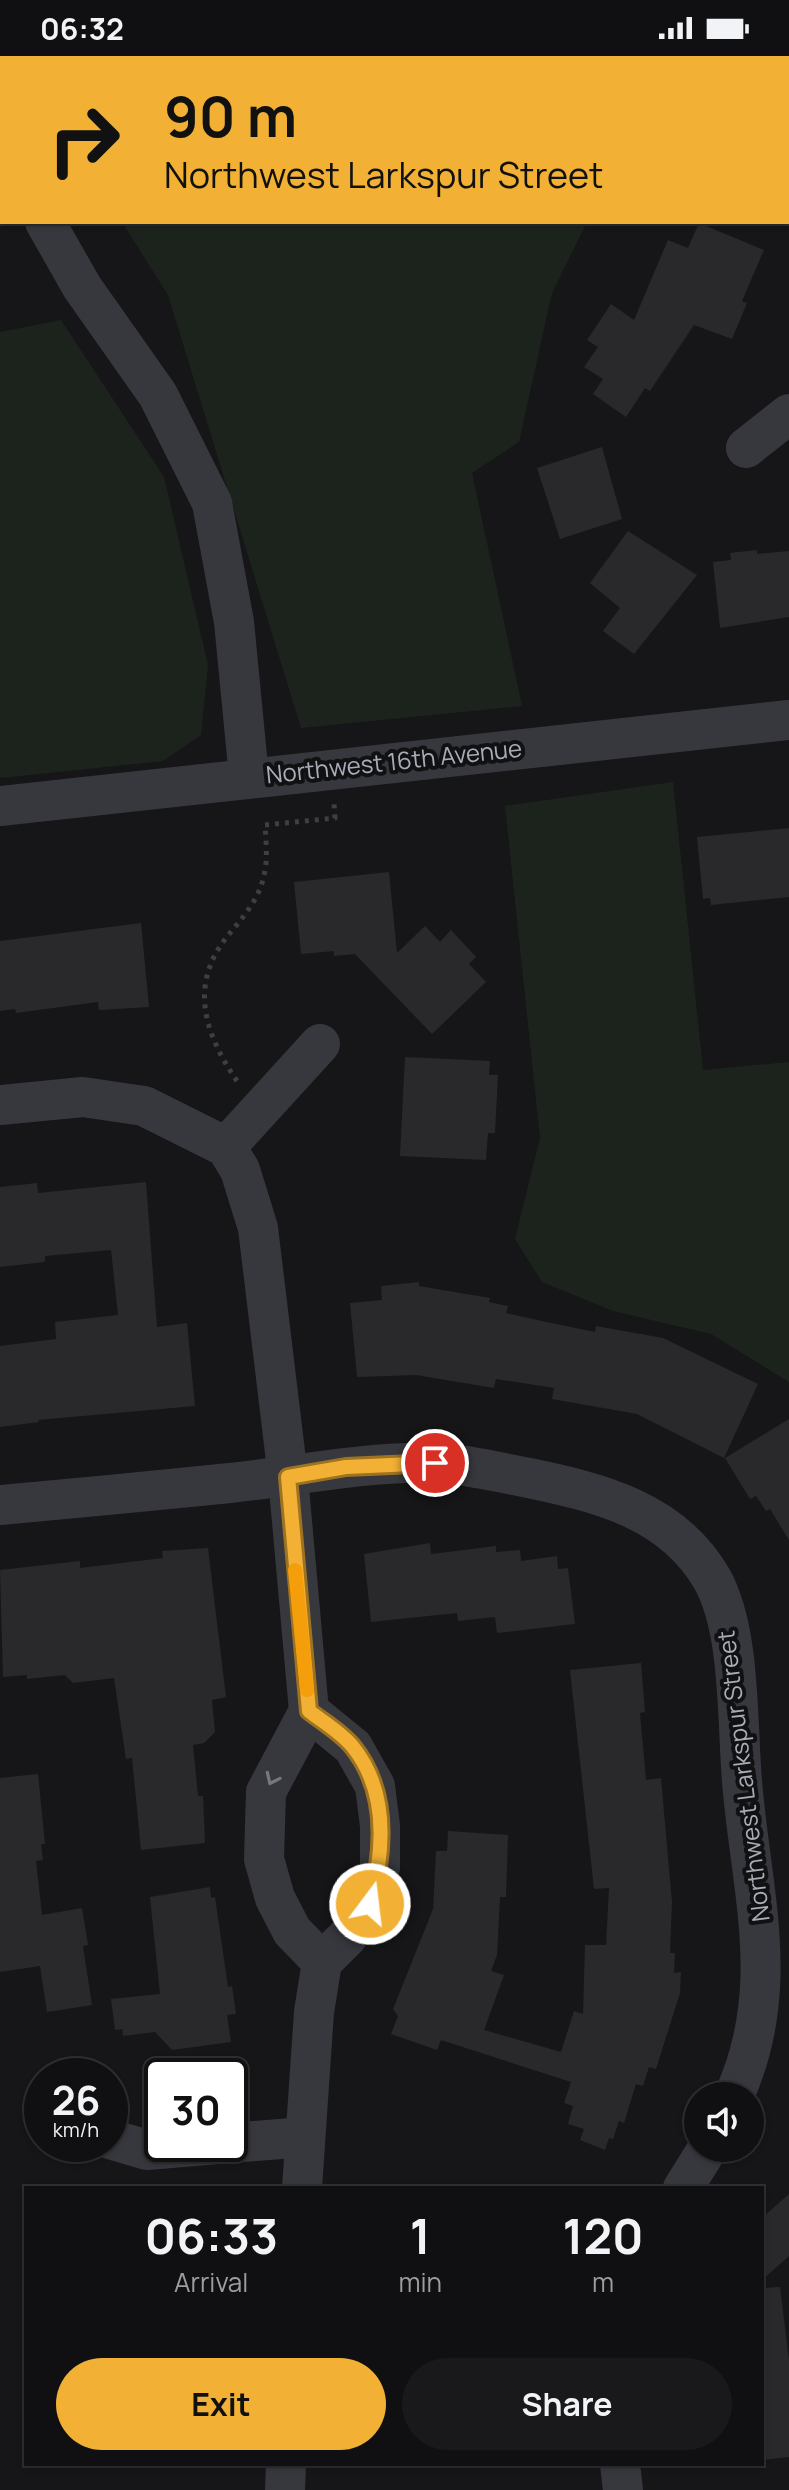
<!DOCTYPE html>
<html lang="en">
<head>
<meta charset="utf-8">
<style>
	:root { --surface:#101012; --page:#19191b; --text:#f1f3f6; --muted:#9c9d9f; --line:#303032; --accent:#f2b134 }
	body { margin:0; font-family:Manrope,sans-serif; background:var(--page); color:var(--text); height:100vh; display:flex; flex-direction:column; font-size:30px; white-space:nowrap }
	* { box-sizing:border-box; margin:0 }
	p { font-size:26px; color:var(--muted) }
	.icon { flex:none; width:44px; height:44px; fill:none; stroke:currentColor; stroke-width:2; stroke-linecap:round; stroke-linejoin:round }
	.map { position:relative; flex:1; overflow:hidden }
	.sheet { position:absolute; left:24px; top:2130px; width:740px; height:280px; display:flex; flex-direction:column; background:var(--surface); border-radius:0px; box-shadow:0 2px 6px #0004,0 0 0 2px var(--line) }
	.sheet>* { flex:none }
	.hud { position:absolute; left:0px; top:0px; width:790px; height:168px; box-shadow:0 2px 6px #0004,0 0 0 2px var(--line); background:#f2b134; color:#111; overflow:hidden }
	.controls { position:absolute; left:684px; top:2026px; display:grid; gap:16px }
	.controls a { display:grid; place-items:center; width:80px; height:80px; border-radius:50%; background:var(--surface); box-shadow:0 2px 6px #0004,0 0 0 2px var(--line); font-size:40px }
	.speed { position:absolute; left:24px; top:2002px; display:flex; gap:16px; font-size:40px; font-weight:700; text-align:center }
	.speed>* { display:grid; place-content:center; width:104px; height:104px; border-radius:50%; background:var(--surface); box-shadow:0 2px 6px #0004,0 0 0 2px var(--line); line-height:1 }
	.speed small { font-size:20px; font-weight:400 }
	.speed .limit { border:4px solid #111; border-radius:12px; background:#fff; color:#111 }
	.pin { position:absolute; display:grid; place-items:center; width:68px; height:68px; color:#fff; margin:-34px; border:4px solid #fff; border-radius:50%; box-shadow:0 2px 8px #0007 }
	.me { position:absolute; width:88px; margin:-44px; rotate:15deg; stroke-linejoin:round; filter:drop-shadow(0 0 6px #0008) }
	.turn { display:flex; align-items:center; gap:28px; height:168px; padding:0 32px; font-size:36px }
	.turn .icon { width:104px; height:104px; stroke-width:2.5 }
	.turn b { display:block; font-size:56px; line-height:68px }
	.eta { display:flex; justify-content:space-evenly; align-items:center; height:136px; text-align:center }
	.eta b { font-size:48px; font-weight:700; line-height:56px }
	.action { display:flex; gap:16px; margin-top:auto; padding:16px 32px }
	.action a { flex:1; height:92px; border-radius:48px; background:var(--accent); color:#111; font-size:32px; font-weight:700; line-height:92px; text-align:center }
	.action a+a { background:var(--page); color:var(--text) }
	.status { display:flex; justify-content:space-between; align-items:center; height:56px; padding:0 40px; background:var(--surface); direction:ltr }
	.status svg { height:22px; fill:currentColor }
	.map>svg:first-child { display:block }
	.green { fill:#1c231d }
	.building { fill:#29292c }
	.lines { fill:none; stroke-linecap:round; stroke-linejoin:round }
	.path { stroke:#3d3f44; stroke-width:5; stroke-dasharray:4 6; stroke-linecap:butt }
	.minor { stroke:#37383d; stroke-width:40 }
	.oneway { stroke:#757881 }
	.route-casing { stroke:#9d7322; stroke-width:20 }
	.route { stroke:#f2b134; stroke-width:14 }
	.slow { stroke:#f59e0b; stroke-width:14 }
	.labels { text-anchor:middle; stroke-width:8; stroke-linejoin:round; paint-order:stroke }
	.street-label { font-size:24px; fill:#a8adb8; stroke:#111113 }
</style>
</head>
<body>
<div class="status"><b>06:32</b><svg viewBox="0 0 49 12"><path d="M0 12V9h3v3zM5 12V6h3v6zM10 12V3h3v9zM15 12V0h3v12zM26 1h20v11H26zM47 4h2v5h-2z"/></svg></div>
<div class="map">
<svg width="789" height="2434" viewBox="0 0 789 2434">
	<rect width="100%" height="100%" fill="#161618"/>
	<!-- green -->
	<g class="green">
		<polygon points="58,0 688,0 686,2"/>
		<polygon points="122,166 587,166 552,237 519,386 472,417 522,650 301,672 168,239"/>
		<polygon points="61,264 164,421 208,609 201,679 163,705 0,722 0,276"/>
		<polygon points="673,726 703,1014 789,1006 789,1326 711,1278 613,1255 542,1226 515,1183 540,1082 505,750"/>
	</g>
	<!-- building -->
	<g class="building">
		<polygon points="699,167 764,194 742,245 747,247 732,283 694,269 650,335 645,332 626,361 593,338 603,323 584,311 598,291 587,284 611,248 634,264 668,184 688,192"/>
		<polygon points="602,391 622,463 560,483 537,412"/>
		<polygon points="628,475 697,519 634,598 603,575 620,552 590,527"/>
		<polygon points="757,494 757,498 789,495 789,561 720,572 713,506 731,504 730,497"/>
		<polygon points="789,772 789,841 711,849 710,842 703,843 697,781"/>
		<polygon points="389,816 397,897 425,870 440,886 451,874 476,901 469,908 486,926 432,978 355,898 334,900 334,895 301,898 294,826"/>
		<polygon points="141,867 149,951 99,954 98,946 16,957 15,953 0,955 0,885"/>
		<polygon points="405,1001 490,1005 489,1019 498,1019 495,1077 488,1077 486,1104 400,1100"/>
		<polygon points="146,1126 157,1271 187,1267 195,1350 38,1364 39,1366 0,1371 0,1290 56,1283 55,1266 118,1259 111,1194 45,1200 45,1206 0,1211 0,1131 37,1127 38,1137"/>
		<polygon points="419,1226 419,1230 490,1242 489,1246 508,1250 506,1257 537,1264 595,1276 596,1270 663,1282 758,1328 724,1402 637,1358 552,1343 554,1332 496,1323 494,1332 416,1319 357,1321 350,1247 382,1244 381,1230"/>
		<polygon points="789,1363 789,1484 770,1453 766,1455 756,1440 750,1443 725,1402"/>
		<polygon points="430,1487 431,1498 496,1490 496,1496 520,1494 521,1505 557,1500 558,1513 568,1512 575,1568 497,1577 495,1561 458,1565 457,1557 371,1566 364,1498"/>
		<polygon points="208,1492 226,1641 212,1644 215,1676 204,1687 193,1689 198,1740 203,1740 205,1787 141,1794 132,1702 126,1703 114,1622 73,1627 65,1619 27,1623 27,1619 3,1621 0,1514 80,1505 80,1512 163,1502 162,1495"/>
		<polygon points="641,1607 645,1656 640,1657 646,1724 661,1722 672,1846 670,1897 675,1897 674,1917 681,1916 680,1937 656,2013 649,2011 643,2030 636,2028 624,2067 619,2065 613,2083 609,2082 605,2094 580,2084 584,2073 568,2068 573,2050 564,2047 571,2026 441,1984 437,1994 391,1978 398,1960 393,1953 433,1853 436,1795 447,1795 448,1775 508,1779 506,1841 500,1841 497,1899 491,1915 504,1919 484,1974 561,1996 574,1955 583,1958 585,1889 606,1889 609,1832 594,1833 570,1614"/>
		<polygon points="38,1718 45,1788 41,1788 43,1804 36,1805 42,1859 82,1852 88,1889 83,1890 92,1949 47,1956 40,1910 0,1916 0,1722"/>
		<polygon points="210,1831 211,1842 215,1841 228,1931 232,1930 236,1958 227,1959 231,1986 172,1994 155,1976 123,1980 122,1973 115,1974 111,1943 160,1938 150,1841"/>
		<polygon points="789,2138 789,2200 762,2224 762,2162"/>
		<polygon points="780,2231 789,2304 789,2401 762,2404 762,2232"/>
	</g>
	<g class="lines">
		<!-- path -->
		<path class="path" d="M237,1025C206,980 188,931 226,882C241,863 259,845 264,819C268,804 266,785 265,769L335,762L334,748"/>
		<!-- minor -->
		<g class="minor">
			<polyline points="0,55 2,61"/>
			<polyline points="45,166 82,231 158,339 212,447 234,566 249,721"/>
			<polyline points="746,392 789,358"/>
			<polyline points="0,750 789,664"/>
			<polyline points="0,1049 83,1041 144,1050 226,1091 240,1114 258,1172 288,1421 309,1655 266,1736 264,1803 275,1842 292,1875 322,1906"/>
			<polyline points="226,1091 320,988"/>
			<path d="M0,1449C77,1442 153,1435 230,1427C298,1420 365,1405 434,1407C465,1408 498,1416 529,1422C601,1437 673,1455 712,1523C741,1574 737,1667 742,1725C751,1837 783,1931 734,2040"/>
			<polyline points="110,2083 147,2094 218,2088"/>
			<polyline points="230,2087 305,2081"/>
			<polyline points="302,2132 314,1956 322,1906 347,1881 370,1848 380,1811 380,1770 375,1730 353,1691 309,1655"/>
			<polyline points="683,2132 708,2092"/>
			<polyline points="620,2408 623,2434"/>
			<polyline points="285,2434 286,2408"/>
		</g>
	</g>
	<!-- one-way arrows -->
	<defs><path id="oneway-chevron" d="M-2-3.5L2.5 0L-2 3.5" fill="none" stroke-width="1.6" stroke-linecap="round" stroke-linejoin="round" transform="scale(2)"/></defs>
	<use class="oneway" href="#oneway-chevron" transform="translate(272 1723) rotate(115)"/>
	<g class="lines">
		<defs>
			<path id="route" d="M370,1848C384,1797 389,1736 353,1691C342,1677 323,1666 309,1655L288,1421L346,1411L435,1407"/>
		</defs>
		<!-- route casing -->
		<use href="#route" class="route-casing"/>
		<!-- route -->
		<use href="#route" class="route"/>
		<!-- slow -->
		<polyline class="slow" points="295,1514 307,1634"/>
	</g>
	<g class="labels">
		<!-- street labels -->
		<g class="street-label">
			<text transform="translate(394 706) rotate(-6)" y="8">Northwest 16th Avenue</text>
			<text transform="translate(744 1720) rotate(-97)" y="8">Northwest Larkspur Street</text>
		</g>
	</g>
</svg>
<div class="controls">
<a><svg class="icon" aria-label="sound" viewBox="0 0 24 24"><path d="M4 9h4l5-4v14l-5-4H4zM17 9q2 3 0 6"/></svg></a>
</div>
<div class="speed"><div>26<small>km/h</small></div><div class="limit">30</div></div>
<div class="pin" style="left:435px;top:1407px;background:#d93025"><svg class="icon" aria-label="arrive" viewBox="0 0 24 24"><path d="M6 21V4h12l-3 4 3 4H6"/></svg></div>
<svg class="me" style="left:370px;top:1848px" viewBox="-20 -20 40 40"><circle r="17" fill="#f2b134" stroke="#fff" stroke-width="3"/><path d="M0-11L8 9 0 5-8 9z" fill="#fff"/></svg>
<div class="hud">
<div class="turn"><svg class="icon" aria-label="right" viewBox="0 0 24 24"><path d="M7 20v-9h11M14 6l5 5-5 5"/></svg><div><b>90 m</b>Northwest Larkspur Street</div></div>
</div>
<section class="sheet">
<div class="eta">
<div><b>06:33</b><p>Arrival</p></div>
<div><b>1</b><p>min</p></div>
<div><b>120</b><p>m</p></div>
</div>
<div class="action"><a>Exit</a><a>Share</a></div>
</section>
</div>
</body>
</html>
